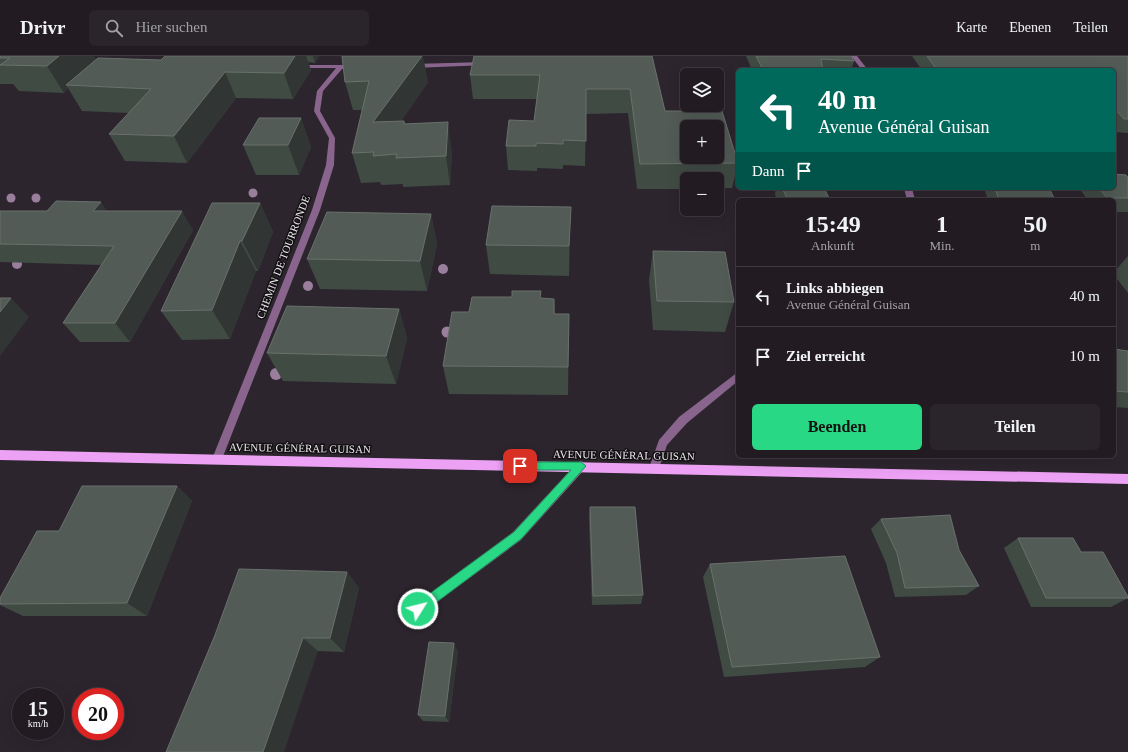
<!DOCTYPE html>
<html lang="de">
<head>
<meta charset="utf-8">
<style>
	:root { --surface:#221c22; --page:#2a252a; --text:#f1f3f6; --muted:#a2a1a5; --line:#3f3a40; --accent:#29d885 }
	body { margin:0; font-family:Georgia,serif; background:var(--page); color:var(--text); height:100vh; display:flex; flex-direction:column; font-size:15px; white-space:nowrap }
	* { box-sizing:border-box; margin:0 }
	p { font-size:13px; color:var(--muted) }
	.icon { flex:none; width:22px; height:22px; fill:none; stroke:currentColor; stroke-width:2; stroke-linecap:round; stroke-linejoin:round }
	.map { position:relative; flex:1; overflow:hidden }
	.panel { position:absolute; left:736px; top:142px; width:380px; height:260px; display:flex; flex-direction:column; background:var(--surface); border-radius:6px; box-shadow:0 4px 16px #0002,0 0 0 1px var(--line) }
	.panel>* { flex:none }
	.banner { position:absolute; left:736px; top:12px; width:380px; height:122px; border-radius:6px; box-shadow:0 4px 16px #0002,0 0 0 1px var(--line); background:#00695c; color:#fff; overflow:hidden }
	.tools { position:absolute; left:680px; top:12px; display:grid; gap:8px }
	.tools a { display:grid; place-items:center; width:44px; height:44px; border-radius:6px; background:var(--surface); box-shadow:0 4px 16px #0002,0 0 0 1px var(--line); font-size:20px }
	.speed { position:absolute; left:12px; top:632px; display:flex; gap:8px; font-size:20px; font-weight:700; text-align:center }
	.speed>* { display:grid; place-content:center; width:52px; height:52px; border-radius:50%; background:var(--surface); box-shadow:0 4px 16px #0002,0 0 0 1px var(--line); line-height:1 }
	.speed small { font-size:10px; font-weight:400 }
	.speed .limit { border:6px solid #d22; background:#fff; color:#111 }
	.pin { position:absolute; display:grid; place-items:center; width:34px; height:34px; color:#fff; margin:-17px; border-radius:8px; box-shadow:0 2px 6px #0006 }
	.me { position:absolute; width:44px; margin:-22px; rotate:54deg; stroke-linejoin:round; filter:drop-shadow(0 0 3px #0008) }
	.turn { display:flex; align-items:center; gap:14px; height:84px; padding:0 16px; font-size:18px }
	.turn .icon { width:52px; height:52px; stroke-width:2.5 }
	.turn b { display:block; font-size:28px; line-height:34px }
	.then { display:flex; align-items:center; height:38px; padding:0 16px; background:#0003; gap:8px; font-size:15px }
	.eta { display:flex; justify-content:space-evenly; align-items:center; height:68px; text-align:center }
	.eta b { font-size:24px; font-weight:600; line-height:28px }
	.action { display:flex; gap:8px; margin-top:auto; padding:8px 16px }
	.action a { flex:1; height:46px; border-radius:6px; background:var(--accent); color:#111; font-size:16px; font-weight:600; line-height:46px; text-align:center }
	.action a+a { background:var(--page); color:var(--text) }
	ul { padding:0; list-style:none }
	li { display:flex; align-items:center; gap:12px; height:60px; padding:0 16px; border-top:1px solid var(--line) }
	li div { flex:1 }
	li b { display:block; font-size:15px }
	li em { font-style:normal }
	header { display:flex; align-items:center; gap:24px; box-sizing:border-box; height:56px; padding:0 20px; background:var(--surface); border-bottom:1px solid var(--line) }
	header strong { font-size:19px }
	nav { display:flex; gap:22px; margin-inline-start:auto; font-size:14px }
	.search { width:280px; height:36px; background:var(--page); display:flex; align-items:center; gap:10px; box-sizing:border-box; padding:0 14px; border-radius:6px; color:var(--muted); font-size:15px }
	.map>svg:first-child { display:block }
	.lines { fill:none; stroke-linecap:round; stroke-linejoin:round }
	.minor { fill:#89658d; fill-rule:evenodd }
	.major { fill:#eca1f4; fill-rule:evenodd }
	.tree { fill:#9a7f9d }
	.wall { fill:#404b44 }
	.shaded-wall { fill:#313533 }
	.building { fill:#525b56; stroke:#6a716d; fill-rule:evenodd }
	.route { fill:#29d885; stroke:#1b8c56 }
	.labels { text-anchor:middle; stroke-width:3; stroke-linejoin:round; paint-order:stroke }
	.street-label { font-size:11px; fill:#ebe6ec; stroke:#131013 }
</style>
</head>
<body>
<header>
<strong>Drivr</strong>
<div class="search"><svg class="icon" aria-label="search" viewBox="0 0 24 24"><circle cx="10" cy="10" r="6"/><path d="M15 15l6 6"/></svg>Hier suchen</div>
<nav><a>Karte</a><a>Ebenen</a><a>Teilen</a></nav>
</header>
<div class="map">
<svg width="1128" height="696" viewBox="0 0 1128 696">
	<rect width="100%" height="100%" fill="#2d252e"/>
	<g class="lines">
		<!-- minor -->
		<g class="minor">
			<polygon points="851,0 857,0 868,14 862,14"/>
			<polygon points="485,6 488,8 487,9 413,12 410,10 413,8"/>
			<polygon points="295,9 357,9 360,11 357,13 342,13 323,35 320,55 335,82 334,109 320,154 222,403 221,406 217,408 213,406 212,403 312,154 326,109 329,82 314,55 317,35 336,12 297,12 294,10"/>
			<polygon points="904,132 912,132 915,144 907,144"/>
			<polygon points="738,316 738,325 687,367 667,389 658,415 654,417 650,415 649,412 659,384 679,361"/>
			<polygon points="581,405 585,407 586,410 585,413 521,484 410,566 406,568 402,566 400,562 402,558 513,476 577,407"/>
		</g>
		<!-- major -->
		<polygon class="major" points="0,394 1128,418 1128,428 0,404"/>
	</g>
	<!-- trees -->
	<g class="tree">
		<circle cx="253" cy="137" r="4.5"/>
		<circle cx="11" cy="142" r="4.5"/>
		<circle cx="36" cy="142" r="4.5"/>
		<circle cx="17" cy="208" r="5"/>
		<circle cx="443" cy="213" r="5"/>
		<circle cx="308" cy="230" r="5"/>
		<circle cx="447" cy="276" r="5.5"/>
		<circle cx="276" cy="318" r="6"/>
	</g>
	<!-- wall -->
	<g class="wall">
		<polygon points="0,0 96,3 161,4 165,0 319,0 315,7 308,6 311,14 293,43 236,42 187,107 125,105 109,78 129,57 82,55 68,32 64,37 19,35 13,28 0,28"/>
		<polygon points="342,0 428,26 401,65 404,65 405,68 452,96 450,129 403,131 403,128 381,129 380,126 361,127 352,97 362,54 353,54 345,26"/>
		<polygon points="652,0 665,55 738,106 738,109 732,132 717,132 717,123 687,123 687,133 637,133 628,57 586,58 585,110 563,109 563,113 537,112 537,115 508,114 506,90 534,65 537,43 473,43 470,19"/>
		<polygon points="746,0 851,0 854,5 851,14 752,14"/>
		<polygon points="912,0 1128,0 1128,77 1114,76 1114,14 922,14"/>
		<polygon points="301,62 311,91 299,119 256,119 243,89"/>
		<polygon points="1128,121 1128,156 1114,156 1114,144 1088,144 1079,132 1114,132"/>
		<polygon points="776,132 824,132 830,144 777,144 775,138"/>
		<polygon points="984,132 1049,132 1055,144 988,144"/>
		<polygon points="260,147 273,176 258,215 256,215 230,283 182,284 161,255"/>
		<polygon points="0,155 107,155 193,174 130,286 80,286 63,267 102,209 0,206"/>
		<polygon points="431,158 437,188 427,235 320,233 307,203"/>
		<polygon points="570,181 569,220 490,218 486,189"/>
		<polygon points="653,195 734,246 725,276 653,274 649,224"/>
		<polygon points="1128,200 1128,237 1114,219 1114,216"/>
		<polygon points="541,242 554,243 555,258 569,258 568,339 449,338 443,310 469,256"/>
		<polygon points="399,253 407,282 396,328 283,325 267,297"/>
		<polygon points="1114,293 1128,295 1128,352 1114,351"/>
		<polygon points="177,430 192,445 147,560 23,560 0,549 0,542"/>
		<polygon points="590,451 643,539 641,548 592,549 589,462"/>
		<polygon points="881,463 979,530 966,539 895,541 886,507 871,473"/>
		<polygon points="1018,482 1081,496 1128,541 1128,542 1111,551 1031,551 1004,492"/>
		<polygon points="710,508 880,601 865,611 724,621 703,521"/>
		<polygon points="347,516 359,532 344,596 318,595 166,696"/>
		<polygon points="458,595 449,666 423,665 418,659"/>
	</g>
	<!-- shaded-wall -->
	<g class="shaded-wall">
		<polygon points="59,0 94,0 98,6 66,29 68,32 64,37 47,10"/>
		<polygon points="295,0 306,0 311,14 293,43 284,17"/>
		<polygon points="313,0 319,0 315,7"/>
		<polygon points="422,0 423,0 428,26 380,96 373,66"/>
		<polygon points="225,16 236,42 187,107 174,80"/>
		<polygon points="301,62 311,91 299,119 288,89"/>
		<polygon points="448,66 452,96 450,129 446,100"/>
		<polygon points="101,146 114,165 93,155"/>
		<polygon points="260,147 273,176 258,215 242,185"/>
		<polygon points="571,151 570,181 569,220 569,190"/>
		<polygon points="182,155 193,174 130,286 115,267"/>
		<polygon points="431,158 437,188 427,235 420,205"/>
		<polygon points="240,185 256,215 230,283 212,254"/>
		<polygon points="11,242 29,261 0,300 0,256"/>
		<polygon points="399,253 407,282 396,328 386,300"/>
		<polygon points="177,430 192,445 147,560 127,547"/>
		<polygon points="347,516 359,532 344,596 330,582"/>
		<polygon points="303,582 318,595 284,696 263,696"/>
		<polygon points="454,587 458,595 449,666 445,660"/>
	</g>
	<!-- building -->
	<g class="building">
		<polygon points="0,0 59,0 47,10 0,9 10,2 0,2"/>
		<polygon points="165,0 295,0 284,17 225,16 174,80 109,78 151,33 66,29 98,2 161,4"/>
		<polygon points="342,0 422,0 373,66 404,65 404,68 448,66 446,100 396,102 397,98 373,100 374,96 352,97 369,25 345,26"/>
		<path d="M474,0H652L665,55H722L738,107L640,108L630,33H586V85L563,84V88L536,87V90H506L509,64L534,65L540,19H470ZM687,71H717V101H687Z"/>
		<polygon points="756,0 851,0 854,5 821,3 823,14 763,14"/>
		<polygon points="927,0 1128,0 1128,63 1124,63 1114,52 1114,14 937,14"/>
		<polygon points="259,62 301,62 288,89 243,89"/>
		<polygon points="1114,118 1126,119 1128,121 1128,142 1107,142 1099,132 1114,132"/>
		<polygon points="782,132 824,132 830,144 788,144"/>
		<polygon points="995,132 1049,132 1055,144 999,144"/>
		<polygon points="56,145 101,146 93,155 182,155 115,267 63,267 114,190 0,188 0,155 47,155"/>
		<polygon points="212,147 260,147 242,185 240,185 212,254 161,255"/>
		<polygon points="492,150 571,151 569,190 486,189"/>
		<polygon points="327,156 431,158 420,205 307,203"/>
		<polygon points="653,195 725,196 734,246 657,245"/>
		<polygon points="512,235 541,235 540,242 554,243 554,258 569,258 568,311 443,310 452,256 469,256 472,241 512,241"/>
		<polygon points="0,242 11,242 0,256"/>
		<polygon points="287,250 399,253 386,300 267,297"/>
		<polygon points="1114,293 1128,295 1128,336 1114,335"/>
		<polygon points="82,430 177,430 127,547 0,548 0,542 37,475 59,475"/>
		<polygon points="590,451 635,451 643,539 593,540"/>
		<polygon points="950,459 959,494 979,530 905,532 897,497 881,463"/>
		<polygon points="1018,482 1073,482 1081,496 1103,496 1128,541 1128,542 1046,542"/>
		<polygon points="845,500 880,601 732,611 710,508"/>
		<polygon points="239,513 347,516 330,582 303,582 263,696 166,696 215,579"/>
		<polygon points="429,586 454,587 445,660 418,659"/>
	</g>
	<!-- route -->
	<polygon class="route" points="520,406 581,406 586,410 521,483 422,557 418,559 414,557 413,553 414,549 514,476 571,414 520,414 515,410"/>
	<g class="labels">
		<!-- street labels -->
		<g class="street-label">
			<text transform="translate(283 201) rotate(-69)" y="4">CHEMIN DE TOURRONDE</text>
			<text transform="translate(300 392) rotate(1)" y="4">AVENUE GÉNÉRAL GUISAN</text>
			<text transform="translate(624 399) rotate(1)" y="4">AVENUE GÉNÉRAL GUISAN</text>
		</g>
	</g>
</svg>
<div class="tools">
<a><svg class="icon" aria-label="layers" viewBox="0 0 24 24"><path d="M12 4l9 5-9 5-9-5zM3 14l9 5 9-5"/></svg></a>
<a>+</a>
<a>−</a>
</div>
<div class="speed"><div>15<small>km/h</small></div><div class="limit">20</div></div>
<div class="pin" style="left:520px;top:410px;background:#d93025"><svg class="icon" aria-label="arrive" viewBox="0 0 24 24"><path d="M6 21V4h12l-3 4 3 4H6"/></svg></div>
<svg class="me" style="left:418px;top:553px" viewBox="-20 -20 40 40"><circle r="17" fill="#29d885" stroke="#fff" stroke-width="3"/><path d="M0-11L8 9 0 5-8 9z" fill="#fff"/></svg>
<div class="banner">
<div class="turn"><svg class="icon" aria-label="left" viewBox="0 0 24 24"><path d="M17 20v-9H6M10 6l-5 5 5 5"/></svg><div><b>40 m</b>Avenue Général Guisan</div></div>
<div class="then">Dann<svg class="icon" aria-label="arrive" viewBox="0 0 24 24"><path d="M6 21V4h12l-3 4 3 4H6"/></svg></div>
</div>
<section class="panel">
<div class="eta">
<div><b>15:49</b><p>Ankunft</p></div>
<div><b>1</b><p>Min.</p></div>
<div><b>50</b><p>m</p></div>
</div>
<ul>
<li><svg class="icon" aria-label="left" viewBox="0 0 24 24"><path d="M17 20v-9H6M10 6l-5 5 5 5"/></svg><div><b>Links abbiegen</b><p>Avenue Général Guisan</p></div><em>40 m</em></li>
<li><svg class="icon" aria-label="arrive" viewBox="0 0 24 24"><path d="M6 21V4h12l-3 4 3 4H6"/></svg><div><b>Ziel erreicht</b></div><em>10 m</em></li>
</ul>
<div class="action"><a>Beenden</a><a>Teilen</a></div>
</section>
</div>
</body>
</html>
